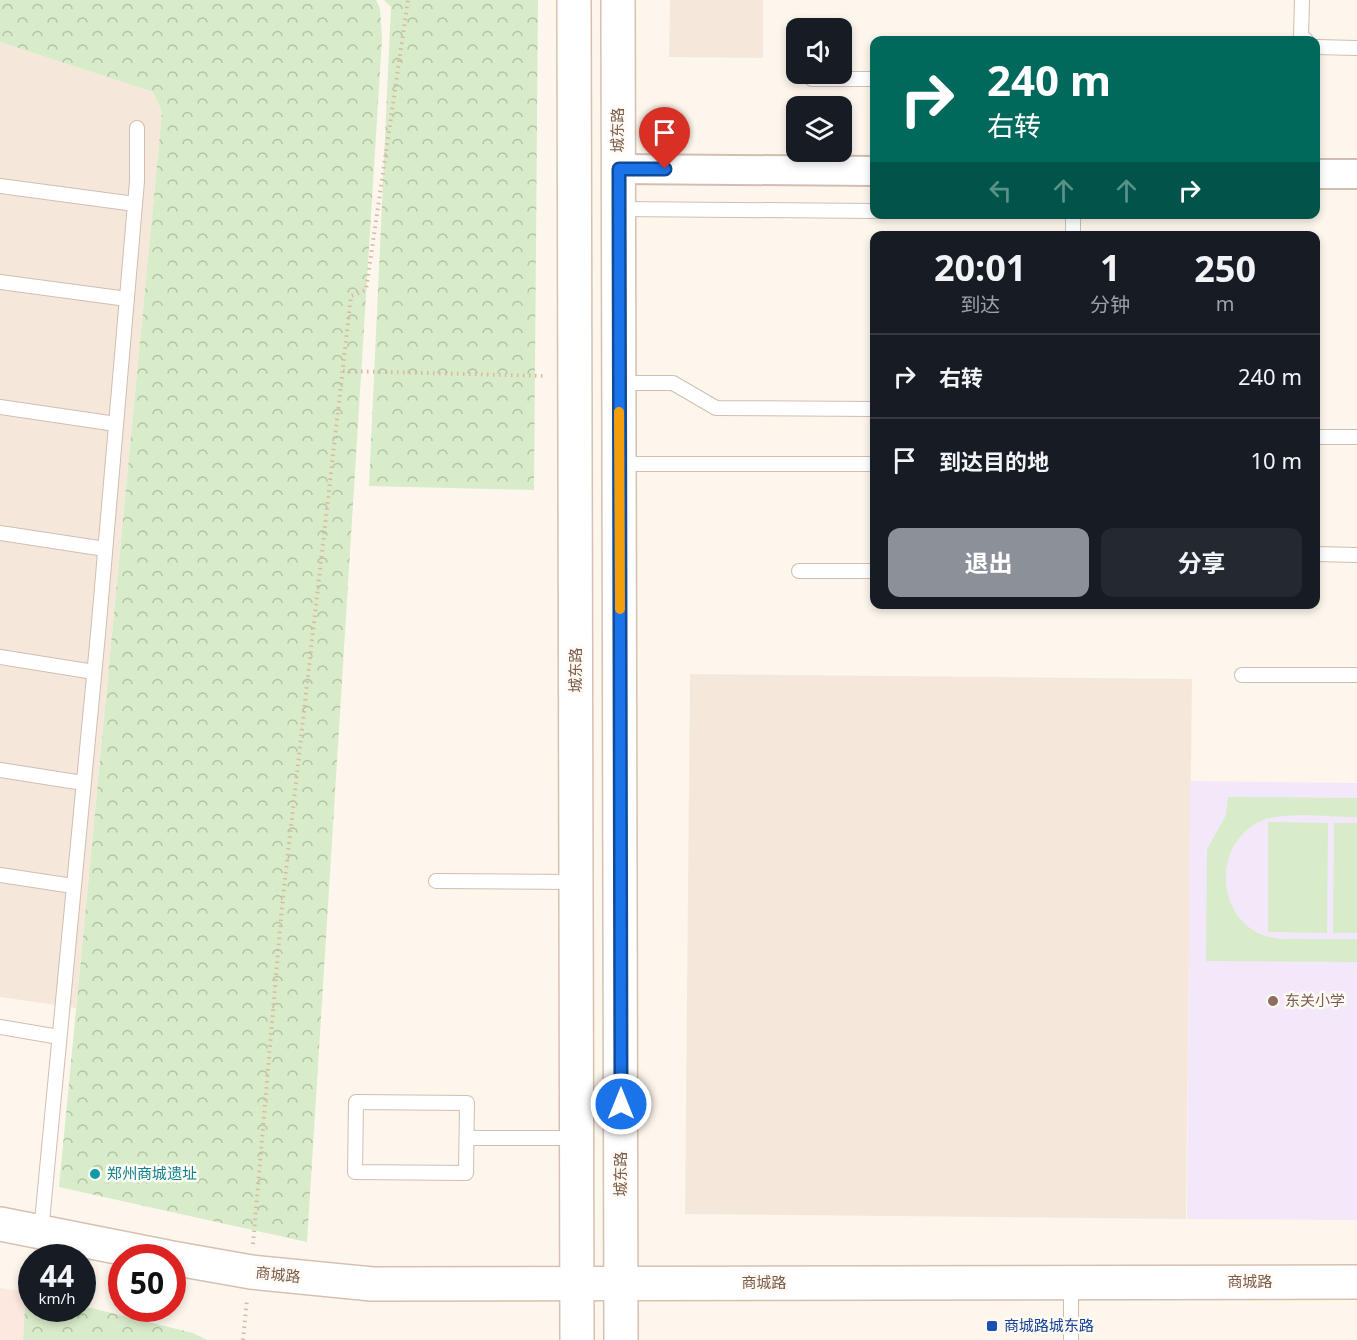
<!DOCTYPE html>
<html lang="zh">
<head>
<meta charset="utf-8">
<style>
	:root { --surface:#171b24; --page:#242831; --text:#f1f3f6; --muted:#9ea1a6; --line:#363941; --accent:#8c9099 }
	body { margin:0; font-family:"Noto Sans","Noto Sans SC",sans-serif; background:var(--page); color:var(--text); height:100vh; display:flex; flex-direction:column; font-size:22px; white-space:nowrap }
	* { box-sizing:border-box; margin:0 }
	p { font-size:20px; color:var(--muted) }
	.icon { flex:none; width:33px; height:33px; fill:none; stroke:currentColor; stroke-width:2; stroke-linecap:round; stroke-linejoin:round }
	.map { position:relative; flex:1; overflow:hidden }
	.drawer { position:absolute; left:870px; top:231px; width:450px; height:378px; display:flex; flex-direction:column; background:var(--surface); border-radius:12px; box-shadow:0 3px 9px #0003 }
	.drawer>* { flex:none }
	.hud { position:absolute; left:870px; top:36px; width:450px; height:183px; border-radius:12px; box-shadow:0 3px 9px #0003; background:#00695c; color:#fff; overflow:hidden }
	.fabs { position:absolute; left:786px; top:18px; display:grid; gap:12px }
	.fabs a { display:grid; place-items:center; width:66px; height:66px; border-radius:12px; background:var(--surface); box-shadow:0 3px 9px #0003; font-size:30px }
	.speed { position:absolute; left:18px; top:1244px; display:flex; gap:12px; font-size:30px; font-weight:700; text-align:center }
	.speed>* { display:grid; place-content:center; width:78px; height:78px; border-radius:50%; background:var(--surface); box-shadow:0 3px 9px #0003; line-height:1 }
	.speed small { font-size:15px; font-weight:400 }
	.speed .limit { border:9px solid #d22; background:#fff; color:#111 }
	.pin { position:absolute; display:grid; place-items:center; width:51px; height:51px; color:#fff; margin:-62px -26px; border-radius:50% 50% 50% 0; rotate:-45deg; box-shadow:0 0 6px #0007 }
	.pin .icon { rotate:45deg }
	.me { position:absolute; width:66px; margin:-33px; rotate:0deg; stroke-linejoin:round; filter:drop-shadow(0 0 4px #0008) }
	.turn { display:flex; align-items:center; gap:21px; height:126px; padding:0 18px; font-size:27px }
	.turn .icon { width:78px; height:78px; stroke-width:2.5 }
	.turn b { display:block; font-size:42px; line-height:51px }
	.lanes { display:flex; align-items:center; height:57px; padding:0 18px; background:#0003; justify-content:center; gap:30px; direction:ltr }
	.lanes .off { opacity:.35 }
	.eta { display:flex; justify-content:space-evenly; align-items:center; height:102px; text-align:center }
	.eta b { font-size:36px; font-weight:700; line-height:42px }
	.primary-button { display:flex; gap:12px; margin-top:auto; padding:12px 18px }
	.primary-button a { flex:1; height:69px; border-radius:12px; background:var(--accent); color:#fff; font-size:24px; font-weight:700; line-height:69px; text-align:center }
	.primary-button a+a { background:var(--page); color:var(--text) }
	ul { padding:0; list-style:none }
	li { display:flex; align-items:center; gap:18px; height:84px; padding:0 18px; border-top:2px solid var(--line) }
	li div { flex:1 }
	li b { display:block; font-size:22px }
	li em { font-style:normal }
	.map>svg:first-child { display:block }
	.residential { fill:#f5e8da }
	.commercial { fill:#fde8e0 }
	.education { fill:#f3e8fa }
	.park { fill:url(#park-crowns) }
	.garden { fill:#d8ecc9 }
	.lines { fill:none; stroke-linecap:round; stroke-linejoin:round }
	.lane-casing { stroke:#d1beb0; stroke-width:16 }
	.street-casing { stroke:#d1beb0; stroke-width:32 }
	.secondary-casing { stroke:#d6c0b0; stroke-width:36 }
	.path { stroke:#d9b8a5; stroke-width:4; stroke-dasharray:1.5 4.5; stroke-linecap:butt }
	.lane { stroke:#fff; stroke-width:14 }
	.street { stroke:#fff; stroke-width:28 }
	.secondary { stroke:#fff; stroke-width:33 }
	.route-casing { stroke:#114b97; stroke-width:15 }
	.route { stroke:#1a73e8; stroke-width:10 }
	.slow { stroke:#f59e0b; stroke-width:10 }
	.education-dot { fill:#8d6e63; stroke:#fffaf3; stroke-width:2 }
	.culture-dot { fill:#0f9aa8; stroke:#fffaf3; stroke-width:2 }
	.transit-dot { fill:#1a4fb4; stroke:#fffaf3; stroke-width:2 }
	.labels { text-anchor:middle; stroke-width:5; stroke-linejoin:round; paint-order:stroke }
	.street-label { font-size:15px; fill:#7a5c4d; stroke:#fffaf3 }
	.education-label { font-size:15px; fill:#785e54; stroke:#fffaf3; text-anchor:start }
	.culture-label { font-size:15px; fill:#0d838f; stroke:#fffaf3; text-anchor:start }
	.transit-label { font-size:15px; fill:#164399; stroke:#fffaf3; text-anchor:start }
</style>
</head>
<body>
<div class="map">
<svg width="1357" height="1340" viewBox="0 0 1357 1340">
	<defs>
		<pattern id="park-crowns" width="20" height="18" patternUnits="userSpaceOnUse" patternTransform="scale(1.5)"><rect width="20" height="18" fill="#d8ecc9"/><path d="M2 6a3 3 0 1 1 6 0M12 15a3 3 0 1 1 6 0" fill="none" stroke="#b4c2a5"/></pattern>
	</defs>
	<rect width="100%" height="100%" fill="#fdf6ec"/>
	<!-- residential -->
	<g class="residential">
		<polygon points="670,0 763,0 763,58 669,57"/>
		<polygon points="0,42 153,92 162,112 76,1008 0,997"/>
		<polygon points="690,674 1192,679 1186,1219 685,1214"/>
	</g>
	<!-- commercial -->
	<polygon class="commercial" points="0,1288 26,1292 23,1340 0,1340"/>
	<!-- education -->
	<polygon class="education" points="1190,781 1357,783 1357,1220 1187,1219"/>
	<!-- park -->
	<g class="park">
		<polygon points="0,0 376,0 380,8 382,39 307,1242 59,1187 162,112 153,92 0,42"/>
		<polygon points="384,0 538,0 534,490 369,486 391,7"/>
		<polygon points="26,1292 31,1294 32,1308 82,1308 83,1306 193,1333 207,1340 23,1340"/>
	</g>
	<!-- garden -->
	<g class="garden">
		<path d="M1228,797L1357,798V817C1332,817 1282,811 1261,821C1209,844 1216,929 1274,938C1283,940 1293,938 1302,939C1320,939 1339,939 1357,939V962L1206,961L1207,849L1226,815Z"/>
		<polygon points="1268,822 1328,823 1327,933 1268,932"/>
		<polygon points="1334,823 1357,823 1357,933 1333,933"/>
	</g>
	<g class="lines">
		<defs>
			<g id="lane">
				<polyline points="1302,0 1301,36 1306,40"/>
				<polyline points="1316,47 1357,48"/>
				<polyline points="812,79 874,79"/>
				<polyline points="0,186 135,204"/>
				<polyline points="619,209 874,211"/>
				<polyline points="1073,236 1073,214"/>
				<polyline points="0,282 127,299"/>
				<polyline points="619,383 673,383 716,408 874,409"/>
				<polyline points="0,407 116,424"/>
				<polyline points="1316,437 1357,437"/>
				<polyline points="619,464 874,464"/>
				<polyline points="0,533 105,549"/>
				<polyline points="1316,554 1357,555"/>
				<polyline points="799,571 874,571"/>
				<polyline points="0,657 94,672"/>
				<polyline points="1242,675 1357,675"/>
				<polyline points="0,770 83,783"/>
				<polyline points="0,875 73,886"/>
				<polyline points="436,881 576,882"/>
				<polyline points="0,1027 59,1037"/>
				<polygon points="356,1102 467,1103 466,1173 355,1172"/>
				<polyline points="467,1138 577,1138"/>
				<polyline points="41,1232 98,634 137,181 137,128"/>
				<polyline points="1071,1340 1071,1282"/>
			</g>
			<g id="street">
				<polyline points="619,169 874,171"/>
				<polyline points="1316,174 1357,174"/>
			</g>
			<g id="secondary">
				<polyline points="574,0 577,1340"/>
				<polyline points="618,0 621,1340"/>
				<polyline points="0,1224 167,1257"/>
				<polyline points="172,1258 251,1272 372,1284 1357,1282"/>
			</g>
		</defs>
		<!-- lane casing -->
		<use href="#lane" class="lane-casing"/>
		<!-- street casing -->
		<use href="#street" class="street-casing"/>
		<!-- secondary casing -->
		<use href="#secondary" class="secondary-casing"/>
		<!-- path -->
		<g class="path">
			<polyline points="343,371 546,376"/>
			<polyline points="253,1244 282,906 351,296 366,290 408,0"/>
			<polyline points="243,1340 247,1299"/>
		</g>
		<!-- lane -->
		<use href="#lane" class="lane"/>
		<!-- street -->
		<use href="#street" class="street"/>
		<!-- secondary -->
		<use href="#secondary" class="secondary"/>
	</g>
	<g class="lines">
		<defs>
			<polyline id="route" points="621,1104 619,169 665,169"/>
		</defs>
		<!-- route casing -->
		<use href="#route" class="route-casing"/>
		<!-- route -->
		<use href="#route" class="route"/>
		<!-- slow -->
		<polyline class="slow" points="619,412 620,609"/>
	</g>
	<!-- markers -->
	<circle class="education-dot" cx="1273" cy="1001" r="6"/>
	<circle class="culture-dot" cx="95" cy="1174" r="6"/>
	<rect class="transit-dot" x="986" y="1320" width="12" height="12" rx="3"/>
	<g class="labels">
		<!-- street labels -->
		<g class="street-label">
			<text transform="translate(618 130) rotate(-90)" y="5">城东路</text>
			<text transform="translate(576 670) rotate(-90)" y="5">城东路</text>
			<text transform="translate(621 1174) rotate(-90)" y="5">城东路</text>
			<text transform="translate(278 1275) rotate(6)" y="5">商城路</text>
			<text x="1250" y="1287">商城路</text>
			<text x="764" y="1288">商城路</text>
		</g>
		<!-- education labels -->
		<g class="education-label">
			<text x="1285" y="1006">东关小学</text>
		</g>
		<!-- culture labels -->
		<g class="culture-label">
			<text x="107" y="1179">郑州商城遗址</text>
		</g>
		<!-- transit labels -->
		<g class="transit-label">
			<text x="1004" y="1331">商城路城东路</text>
		</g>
	</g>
</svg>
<div class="fabs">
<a><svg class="icon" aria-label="sound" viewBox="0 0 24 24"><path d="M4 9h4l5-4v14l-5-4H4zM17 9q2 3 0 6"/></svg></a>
<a><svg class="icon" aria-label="layers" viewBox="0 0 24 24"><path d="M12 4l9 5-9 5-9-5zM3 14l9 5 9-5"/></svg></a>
</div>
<div class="speed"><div>44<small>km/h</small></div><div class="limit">50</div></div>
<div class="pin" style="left:665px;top:169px;background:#d93025"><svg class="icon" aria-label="arrive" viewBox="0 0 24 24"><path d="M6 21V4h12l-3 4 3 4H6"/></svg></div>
<svg class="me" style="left:621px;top:1104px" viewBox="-20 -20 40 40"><circle r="17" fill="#1a73e8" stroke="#fff" stroke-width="3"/><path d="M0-11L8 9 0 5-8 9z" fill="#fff"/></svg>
<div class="hud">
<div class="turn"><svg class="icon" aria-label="right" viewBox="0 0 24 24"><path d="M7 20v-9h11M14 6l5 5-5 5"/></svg><div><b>240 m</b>右转</div></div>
<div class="lanes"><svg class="icon off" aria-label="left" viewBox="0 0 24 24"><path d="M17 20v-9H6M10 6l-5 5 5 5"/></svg><svg class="icon off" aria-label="ahead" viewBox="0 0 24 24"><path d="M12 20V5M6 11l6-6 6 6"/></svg><svg class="icon off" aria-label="ahead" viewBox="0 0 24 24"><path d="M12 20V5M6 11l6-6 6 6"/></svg><svg class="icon" aria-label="right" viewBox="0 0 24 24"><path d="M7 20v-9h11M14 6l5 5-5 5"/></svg></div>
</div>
<section class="drawer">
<div class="eta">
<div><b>20:01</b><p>到达</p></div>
<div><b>1</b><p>分钟</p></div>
<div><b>250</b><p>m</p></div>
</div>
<ul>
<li><svg class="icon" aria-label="right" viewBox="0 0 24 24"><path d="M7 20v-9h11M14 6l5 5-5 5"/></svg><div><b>右转</b></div><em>240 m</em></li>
<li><svg class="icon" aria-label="arrive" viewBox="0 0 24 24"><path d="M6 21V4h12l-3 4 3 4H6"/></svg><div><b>到达目的地</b></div><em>10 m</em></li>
</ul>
<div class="primary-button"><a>退出</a><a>分享</a></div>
</section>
</div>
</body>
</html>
